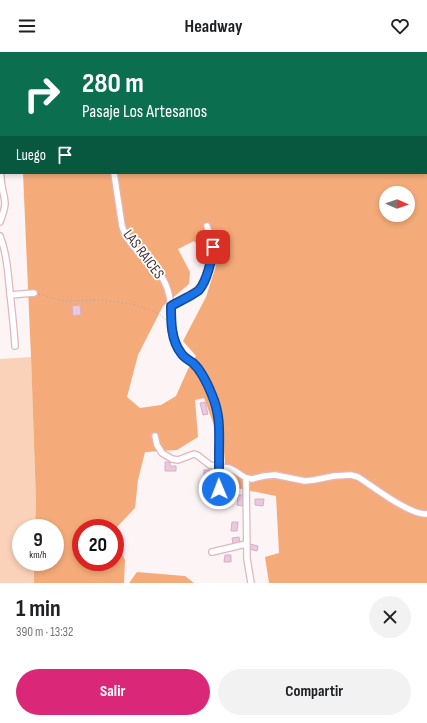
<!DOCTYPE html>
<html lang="es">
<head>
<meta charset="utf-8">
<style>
	:root { --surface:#fff; --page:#f2f2f2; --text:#202124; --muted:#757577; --accent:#db2777 }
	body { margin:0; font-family:"Sofia Sans Condensed",sans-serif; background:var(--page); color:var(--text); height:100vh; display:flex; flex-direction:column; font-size:15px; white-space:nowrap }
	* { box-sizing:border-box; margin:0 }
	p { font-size:13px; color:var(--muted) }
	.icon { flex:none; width:22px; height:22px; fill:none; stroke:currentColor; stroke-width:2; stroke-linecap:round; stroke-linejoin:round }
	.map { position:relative; height:531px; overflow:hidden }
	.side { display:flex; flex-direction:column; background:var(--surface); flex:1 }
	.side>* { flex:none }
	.guide { position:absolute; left:0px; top:0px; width:427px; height:122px; box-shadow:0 2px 6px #0003; background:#0b6e4f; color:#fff; overflow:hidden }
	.needle { width:26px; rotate:92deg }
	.fabs { position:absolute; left:379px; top:134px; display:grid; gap:8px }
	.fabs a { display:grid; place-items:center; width:36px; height:36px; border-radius:50%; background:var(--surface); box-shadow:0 2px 6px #0003; font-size:20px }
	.speed { position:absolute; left:12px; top:467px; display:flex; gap:8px; font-size:20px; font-weight:700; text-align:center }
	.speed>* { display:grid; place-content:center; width:52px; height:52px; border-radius:50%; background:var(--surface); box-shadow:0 2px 6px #0003; line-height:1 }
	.speed small { font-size:10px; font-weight:400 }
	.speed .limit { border:6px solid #d22; background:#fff; color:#111 }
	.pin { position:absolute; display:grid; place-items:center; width:34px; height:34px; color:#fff; margin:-17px; border-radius:8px; box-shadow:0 2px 6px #0006 }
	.me { position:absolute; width:44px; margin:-22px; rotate:359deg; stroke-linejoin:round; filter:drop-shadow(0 0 3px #0008) }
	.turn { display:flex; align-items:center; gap:14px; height:84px; padding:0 16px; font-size:18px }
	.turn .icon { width:52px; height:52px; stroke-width:2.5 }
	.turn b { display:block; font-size:28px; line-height:34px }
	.then { display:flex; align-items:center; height:38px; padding:0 16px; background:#0003; gap:8px; font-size:15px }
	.round { display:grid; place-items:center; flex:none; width:42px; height:42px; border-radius:21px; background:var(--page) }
	.headline { display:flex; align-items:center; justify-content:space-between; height:68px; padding:0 16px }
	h1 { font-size:24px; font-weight:700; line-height:30px }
	.action { display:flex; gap:8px; margin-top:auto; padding:8px 16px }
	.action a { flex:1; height:46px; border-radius:24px; background:var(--accent); color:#fff; font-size:16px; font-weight:700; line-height:46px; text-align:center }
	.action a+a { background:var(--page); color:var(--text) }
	header { display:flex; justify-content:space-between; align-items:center; height:52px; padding:0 16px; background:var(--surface); font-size:18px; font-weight:700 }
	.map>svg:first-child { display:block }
	.green { fill:#fad2b9 }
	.forest { fill:#f5ab79; fill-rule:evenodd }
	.building { fill:#ecc8de; stroke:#d3b0c5 }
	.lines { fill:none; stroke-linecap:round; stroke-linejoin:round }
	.minor-casing { stroke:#e1b6be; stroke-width:8 }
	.path { stroke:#ab9fa1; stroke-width:1; stroke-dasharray:1 3; stroke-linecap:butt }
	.minor { stroke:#fff; stroke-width:5.5 }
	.route-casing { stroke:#114b97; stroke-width:10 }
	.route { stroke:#1a73e8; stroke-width:7 }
	.labels { text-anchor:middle; stroke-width:3.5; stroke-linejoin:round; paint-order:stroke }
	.street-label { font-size:15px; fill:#423134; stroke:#fff }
</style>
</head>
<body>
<header><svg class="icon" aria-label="menu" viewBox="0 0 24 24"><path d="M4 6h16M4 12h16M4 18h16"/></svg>Headway<svg class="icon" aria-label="heart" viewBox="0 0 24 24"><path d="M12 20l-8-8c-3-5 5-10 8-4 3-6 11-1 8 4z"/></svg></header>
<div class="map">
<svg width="427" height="531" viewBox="0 0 427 531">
	<rect width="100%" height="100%" fill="#fdf4f6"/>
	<!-- green -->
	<polygon class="green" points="31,305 36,450 35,476 21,476 21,510 34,510 34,531 0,531 0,307"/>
	<!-- forest -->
	<g class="forest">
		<path d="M134,0H427V531H269L265,505L279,501L276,444L227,434L224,400L204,346L195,348L198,385L177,398L145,400L138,428L135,456L115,477V476H81V510H115V485L125,508L124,531H34V510H55V476H35L36,450L31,305L23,121H426V1H135ZM386,141H408V163H386ZM194,189L216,214L206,245L183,289L196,304L188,317L176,344L161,353L140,356L127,345L138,303L163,254L189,232L190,220L178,197Z"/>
		<polygon points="137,520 185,524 194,531 129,531"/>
	</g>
	<!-- building -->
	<g class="building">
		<polygon points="80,253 81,263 73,264 72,254"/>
		<polygon points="205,350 208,362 203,363 200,351"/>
		<polygon points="165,410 170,410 170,414 176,414 176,419 165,419"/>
		<rect x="204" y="418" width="6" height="8"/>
		<polygon points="238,443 244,443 243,454 237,453"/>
		<polygon points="255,447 264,447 263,454 255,453"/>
		<polygon points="232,470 238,470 237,479 231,479"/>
		<polygon points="239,485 240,491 233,492 232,486"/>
		<polygon points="250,492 258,494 257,499 249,497"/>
		<polygon points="225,503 231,503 231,510 224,510"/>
	</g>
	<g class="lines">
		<defs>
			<g id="minor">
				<polyline points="92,1 92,0"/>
				<polyline points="0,43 1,61"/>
				<path d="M114,121L122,174C127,191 142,203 153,215C157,219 160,222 163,227C175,248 168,267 175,289C177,293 179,299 182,303C189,310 195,311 201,322C207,334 214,345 217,358C220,371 219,384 219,398C219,411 219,424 219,437"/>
				<path d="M0,170C2,164 5,157 5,151C4,140 0,132 1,121"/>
				<path d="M0,184C7,202 8,222 10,241C12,259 14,276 15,294"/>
				<polyline points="10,243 34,241"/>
				<polyline points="171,254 199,238 205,228 213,203 213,195 207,174"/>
				<path d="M155,384L157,393L162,401L172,407L178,408L194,402L197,403L210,413L219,415L229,416L235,419L246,426L252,427L264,424L275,423L305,429L314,428L334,424L351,423L358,425C374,435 409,463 427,462"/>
				<polyline points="246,426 247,507 251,531"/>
				<polyline points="212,500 246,492"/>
			</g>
		</defs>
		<!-- minor casing -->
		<use href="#minor" class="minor-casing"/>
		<!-- path -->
		<g class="path">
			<polyline points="197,1 197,0"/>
			<polyline points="0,74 1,74"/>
			<polyline points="39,242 64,249 97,248 133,252 158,261 166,268"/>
		</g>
		<!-- minor -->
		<use href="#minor" class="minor"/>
	</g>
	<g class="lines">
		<defs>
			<path id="route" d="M213,195C212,207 207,229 199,238C195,242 178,250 171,254C171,270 171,288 181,301C184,306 189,308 193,311C201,318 208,333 212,343C221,364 219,381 219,403C219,415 219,426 219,437"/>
		</defs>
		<!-- route casing -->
		<use href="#route" class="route-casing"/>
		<!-- route -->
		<use href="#route" class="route"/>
	</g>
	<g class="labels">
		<!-- street labels -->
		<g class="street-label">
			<text transform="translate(144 202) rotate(53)" y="5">LAS RAICES</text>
		</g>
	</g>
</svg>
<div class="fabs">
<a><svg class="needle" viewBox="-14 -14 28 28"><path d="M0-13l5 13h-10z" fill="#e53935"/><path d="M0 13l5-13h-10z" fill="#757577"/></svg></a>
</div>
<div class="speed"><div>9<small>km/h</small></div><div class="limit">20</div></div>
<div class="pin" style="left:213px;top:195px;background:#d93025"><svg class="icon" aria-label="arrive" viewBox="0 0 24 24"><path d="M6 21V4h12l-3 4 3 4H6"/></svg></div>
<svg class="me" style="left:219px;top:437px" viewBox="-20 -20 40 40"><circle r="17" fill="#1a73e8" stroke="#fff" stroke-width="3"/><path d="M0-11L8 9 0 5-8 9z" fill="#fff"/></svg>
<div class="guide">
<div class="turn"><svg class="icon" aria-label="right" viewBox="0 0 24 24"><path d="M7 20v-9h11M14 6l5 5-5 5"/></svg><div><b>280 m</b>Pasaje Los Artesanos</div></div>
<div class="then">Luego<svg class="icon" aria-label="arrive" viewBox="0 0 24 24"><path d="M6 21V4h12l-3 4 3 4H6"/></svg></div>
</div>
</div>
<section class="side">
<div class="headline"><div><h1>1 min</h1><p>390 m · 13:32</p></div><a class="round"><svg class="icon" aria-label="close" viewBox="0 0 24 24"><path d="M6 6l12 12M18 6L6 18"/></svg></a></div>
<div class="action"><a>Salir</a><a>Compartir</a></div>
</section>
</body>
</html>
